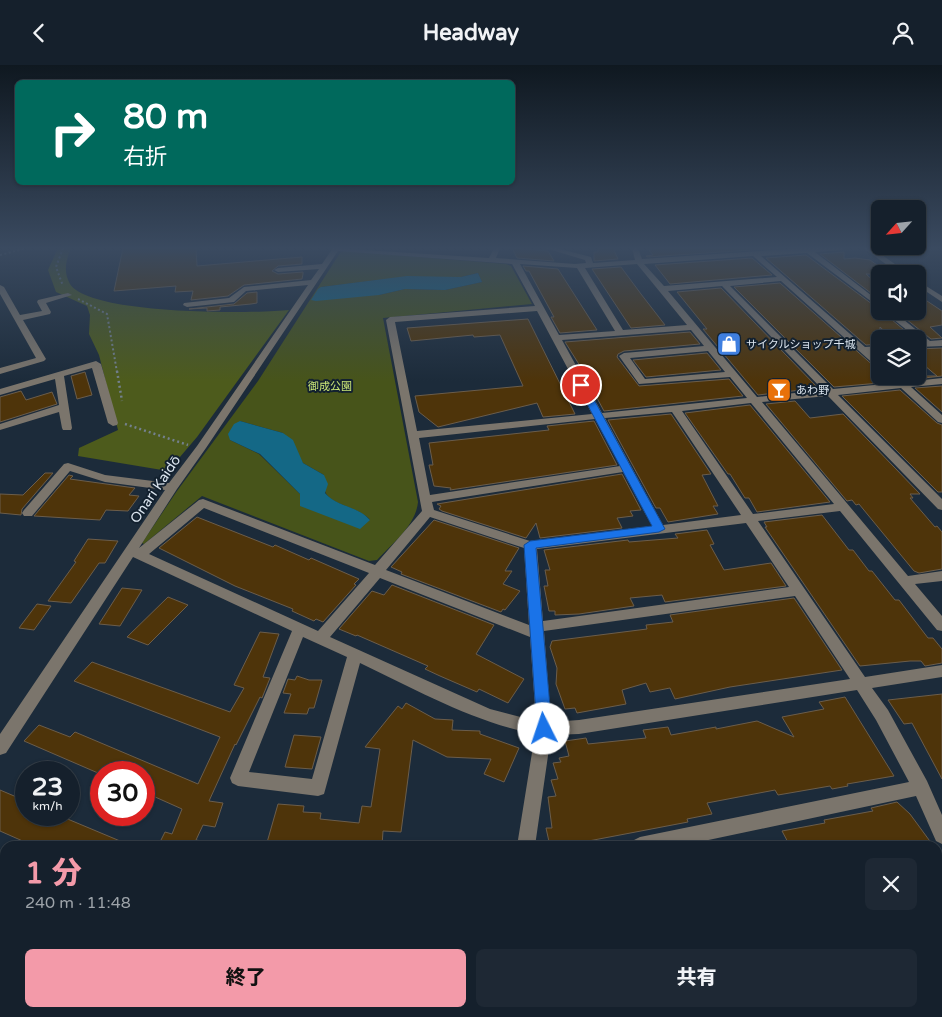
<!DOCTYPE html>
<html lang="ja">
<head>
<meta charset="utf-8">
<style>
	:root { --surface:#15202c; --page:#1e2834; --text:#f1f3f6; --muted:#9da3a9; --line:#343e48; --accent:#f39aa9 }
	body { margin:0; font-family:"Varela Round","Noto Sans JP",sans-serif; background:var(--page); color:var(--text); height:100vh; display:flex; flex-direction:column; font-size:19px; white-space:nowrap }
	* { box-sizing:border-box; margin:0 }
	p { font-size:16px; color:var(--muted) }
	.icon { flex:none; width:28px; height:28px; fill:none; stroke:currentColor; stroke-width:2; stroke-linecap:round; stroke-linejoin:round }
	.map { position:relative; flex:1; overflow:hidden }
	.details { position:absolute; left:0px; top:776px; width:942px; height:176px; display:flex; flex-direction:column; background:var(--surface); border-radius:15px 15px 0 0; box-shadow:0 1px 4px #0004,0 0 0 1px var(--line) }
	.details>* { flex:none }
	.guide { position:absolute; left:15px; top:15px; width:500px; height:105px; border-radius:8px; box-shadow:0 1px 4px #0004,0 0 0 1px var(--line); background:#00695c; color:#fff; overflow:hidden }
	.needle { width:32px; rotate:243deg }
	.buttons { position:absolute; left:871px; top:135px; display:grid; gap:10px }
	.buttons a { display:grid; place-items:center; width:55px; height:55px; border-radius:8px; background:var(--surface); box-shadow:0 1px 4px #0004,0 0 0 1px var(--line); font-size:25px }
	.speed { position:absolute; left:15px; top:696px; display:flex; gap:10px; font-size:25px; font-weight:700; text-align:center }
	.speed>* { display:grid; place-content:center; width:65px; height:65px; border-radius:50%; background:var(--surface); box-shadow:0 1px 4px #0004,0 0 0 1px var(--line); line-height:1 }
	.speed small { font-size:12px; font-weight:400 }
	.speed .limit { border:8px solid #d22; background:#fff; color:#111 }
	.pin { position:absolute; display:grid; place-items:center; width:42px; height:42px; color:#fff; margin:-21px; border:2px solid #fff; border-radius:50%; box-shadow:0 1px 5px #0007 }
	.me { position:absolute; width:55px; margin:-28px; rotate:356deg; stroke-linejoin:round; filter:drop-shadow(0 0 4px #0008) }
	.turn { display:flex; align-items:center; gap:18px; height:105px; padding:0 25px; font-size:22px }
	.turn .icon { width:65px; height:65px; stroke-width:2.5 }
	.turn b { display:block; font-size:35px; line-height:42px }
	.round { display:grid; place-items:center; flex:none; width:52px; height:52px; border-radius:8px; background:var(--page) }
	.summary { display:flex; align-items:center; justify-content:space-between; height:85px; padding:0 25px }
	h1 { font-size:30px; font-weight:800; line-height:38px; color:var(--accent) }
	.button { display:flex; gap:10px; margin-top:auto; padding:10px 25px }
	.button a { flex:1; height:58px; border-radius:8px; background:var(--accent); color:#111; font-size:20px; font-weight:800; line-height:58px; text-align:center }
	.button a+a { background:var(--page); color:var(--text) }
	header { display:flex; justify-content:space-between; align-items:center; height:65px; padding:0 25px; background:var(--surface); font-size:22px; font-weight:800 }
	.map>svg:first-child { display:block }
	.green { fill:#47541a; fill-rule:evenodd }
	.forest { fill:#4d5b1c }
	.water { fill:#146886 }
	.building { fill:#4e340a; stroke:#6b5d4b }
	.lines { fill:none; stroke-linecap:round; stroke-linejoin:round }
	.path-far1 { stroke:#74818e; stroke-width:2; stroke-dasharray:2 2.5; stroke-linecap:butt }
	.path { stroke:#74818e; stroke-width:2.5; stroke-dasharray:2 3; stroke-linecap:butt }
	.minor { fill:#7b756c; fill-rule:evenodd }
	.route { fill:#1a73e8; stroke:#114b97 }
	.labels { text-anchor:middle; stroke-width:4; stroke-linejoin:round; paint-order:stroke }
	.far-poi-label { font-size:11px; fill:#dbe5ef; stroke:#13212f; text-anchor:start }
	.far-park-label { font-size:11px; fill:#c9e576; stroke:#13212f }
	.street-label { font-size:14px; fill:#dbe5ef; stroke:#13212f }
</style>
</head>
<body>
<header><svg class="icon" aria-label="back" viewBox="0 0 24 24"><path d="M15 5l-7 7 7 7"/></svg>Headway<svg class="icon" aria-label="person" viewBox="0 0 24 24"><circle cx="12" cy="8" r="4"/><path d="M4 21q1-7 8-7t8 7"/></svg></header>
<div class="map">
<svg width="942" height="952" viewBox="0 0 942 952">
	<rect width="100%" height="100%" fill="#1c2b3a"/>
	<!-- green -->
	<path class="green" d="M344,186L506,199L511,201L532,239L383,253L418,437C416,460 392,479 377,495L369,496L202,431L144,479L142,478L177,426L258,316L340,188ZM478,208L482,217L445,225L405,224L379,230L321,222L387,214L461,212ZM240,356L283,368L303,398L324,410C324,415 324,421 325,426C329,440 360,442 370,455L300,429L259,389L230,375Z"/>
	<!-- forest -->
	<path class="forest" d="M58,183H71C66,195 63,207 70,219C89,250 253,249 289,245L197,372L168,406L78,391L79,383L118,365L99,290L89,269L90,250L87,241L56,227L48,205Z"/>
	<!-- water -->
	<g class="water">
		<polygon points="478,208 482,217 445,225 405,224 379,230 316,236 311,235 318,224 321,222 407,211 461,212"/>
		<path d="M240,356L283,368L293,375L303,398L324,410L328,419L325,428C337,442 358,441 370,455L360,464L300,441V429L260,389L230,375L228,369L234,359Z"/>
	</g>
	<!-- building -->
	<g class="building">
		<polygon points="123,183 196,183 197,201 302,192 302,199 278,201 272,206 278,209 303,207 303,209 302,214 244,220 228,231 191,235 193,226 175,227 176,221 114,226"/>
		<polygon points="512,183 548,186 554,196 517,193"/>
		<polygon points="598,183 613,183 618,194 594,196 594,187 598,187"/>
		<polygon points="650,183 780,183 647,192 646,191 653,190 649,185 652,185"/>
		<polygon points="844,187 844,194 855,193 870,195 890,209 866,209 880,222 880,235 820,189"/>
		<polygon points="806,190 880,245 915,274 893,274 880,262 880,279 866,280 766,193"/>
		<polygon points="752,193 772,210 670,219 655,200"/>
		<polygon points="523,201 558,204 597,265 560,268 551,252 554,252 529,206 526,206"/>
		<polygon points="621,202 641,229 665,260 631,263 592,204"/>
		<polygon points="780,218 876,303 880,305 880,311 886,311 891,317 834,322 734,222"/>
		<polygon points="721,223 818,323 758,330 703,264 707,264 677,227"/>
		<polygon points="257,227 257,238 251,239 220,242 220,245 207,246 207,243 189,244 234,239 247,228"/>
		<polygon points="918,230 942,246 942,260 930,262 942,273 931,274 896,246 918,246"/>
		<polygon points="528,254 575,349 543,352 537,338 438,362 419,347 415,331 523,321 500,270 474,272 473,270 411,276 407,263"/>
		<polygon points="690,267 700,279 624,286 618,289 617,292 639,321 729,314 743,331 604,346 590,320 592,320 565,277"/>
		<polygon points="942,283 942,311 906,315 902,311 937,311 918,295 918,284"/>
		<polygon points="707,288 721,305 646,312 633,295"/>
		<polygon points="85,307 92,330 77,334 71,311"/>
		<polygon points="942,321 942,347 915,323"/>
		<polygon points="900,325 937,358 942,360 942,427 938,427 842,331"/>
		<polygon points="21,326 26,335 52,327 57,339 0,357 0,332"/>
		<polygon points="795,336 810,353 843,349 920,429 910,429 913,433 910,433 935,462 937,461 942,467 942,504 919,508 914,506 859,439 856,440 852,435 847,436 766,339"/>
		<polygon points="750,340 830,437 757,447 749,433 745,433 730,409 728,409 685,348"/>
		<polygon points="671,349 711,409 702,410 718,441 713,441 718,449 668,457 660,443 656,443 608,355"/>
		<polygon points="594,356 617,400 450,425 451,423 434,421 429,400 433,400 429,378 549,365 547,361"/>
		<polygon points="45,408 53,408 22,444 21,450 0,448 0,429 23,430"/>
		<polygon points="622,409 641,445 630,446 633,451 617,453 622,463 540,473 536,458 526,473 442,446 439,444 441,441 437,439"/>
		<polygon points="69,410 73,411 70,414 135,423 129,430 139,431 128,446 106,445 100,455 34,451"/>
		<polygon points="822,450 849,485 853,485 869,506 872,506 895,535 899,535 928,573 933,573 942,584 942,598 925,601 921,596 910,596 860,601 765,462 767,462 764,457"/>
		<polygon points="197,452 273,482 275,480 309,495 311,493 359,514 354,519 356,520 323,557 316,554 314,556 292,546 293,544 235,521 159,483"/>
		<polygon points="434,455 519,483 505,506 512,506 503,519 520,526 505,545 503,544 501,547 401,509 402,507 391,502"/>
		<polygon points="707,465 714,479 710,480 724,505 771,498 786,521 665,537 662,530 630,533 634,541 579,549 555,550 555,546 549,546 544,521 548,521 545,505 550,505 544,485 628,475 629,477 678,473 675,469"/>
		<polygon points="88,474 118,476 105,498 99,498 71,538 48,536 76,497 74,496"/>
		<polygon points="392,520 494,560 476,589 524,614 508,638 479,624 477,627 440,611 425,604 428,601 357,570 356,571 339,564 372,526 384,530"/>
		<polygon points="122,523 142,525 120,561 99,559"/>
		<polygon points="168,532 188,540 148,580 127,572"/>
		<polygon points="794,533 842,605 730,622 675,634 670,623 650,627 646,618 622,625 626,639 577,648 575,643 565,644 556,619 557,603 550,582 552,576 647,564 646,560 673,557 670,550"/>
		<polygon points="37,539 51,541 34,565 19,563"/>
		<polygon points="260,567 279,569 263,612 270,613 262,633 260,632 236,680 235,679 209,736 223,738 215,762 203,760 196,775 202,776 202,781 158,781 165,767 172,769 182,744 144,727 144,708 98,708 24,676 39,660 70,672 75,667 198,719 220,672 74,616 92,597 230,647 244,623 234,620"/>
		<polygon points="297,611 309,615 322,615 314,643 309,643 307,649 284,648 291,629 283,628 288,614 295,615"/>
		<polygon points="942,629 942,714 912,658 904,659 888,635"/>
		<polygon points="845,632 894,711 847,719 848,721 832,724 830,721 778,730 775,725 707,738 712,749 687,754 688,757 578,778 579,781 550,781 546,763 552,763 548,732 556,731 551,715 558,714 553,698 561,697 559,693 569,691 565,676 586,673 588,679 646,673 643,665 668,662 671,670 716,662 716,664 757,656 794,672 782,652 824,644 819,637"/>
		<polygon points="406,638 435,654 453,655 452,665 480,666 480,669 519,683 504,717 484,709 491,694 447,692 413,675 401,767 383,766 382,781 266,781 278,739 304,741 303,747 321,748 320,754 359,758 362,741 371,742 380,684 365,682 398,641 402,644"/>
		<polygon points="294,670 321,672 312,704 285,702"/>
		<polygon points="0,725 26,736 26,750 58,750 132,781 34,781 0,766"/>
		<polygon points="897,737 910,749 932,779 920,781 790,781 782,766 825,758 824,755 873,746 871,743"/>
	</g>
	<g class="lines">
		<!-- path-far1 -->
		<g class="path-far1">
			<polyline points="63,183 56,202 63,221"/>
			<polyline points="0,190 27,183"/>
			<polyline points="78,234 107,249 117,307"/>
		</g>
		<!-- path -->
		<g class="path">
			<polyline points="117,306 122,336"/>
			<polyline points="125,359 188,380"/>
		</g>
		<!-- minor -->
		<g class="minor">
			<path d="M333,183L489,193L494,183H500L496,193L575,199L586,198L585,195L545,183H556L591,192L593,198L635,195L632,183H638L642,194L804,183H846L843,185L815,187L880,237V243L807,188L761,191L865,282L880,281V287H871L880,295V303L877,302L781,216L730,221L833,324L895,318L888,311H899L905,317L942,313V319L911,322L942,350V358L938,357L901,323L838,330L942,434V445L938,444L828,331L762,337L908,511L942,506V516L915,519L942,551V566L937,565L840,446L758,456L865,612L942,600V612L872,623L888,645L927,716L942,750V779L936,776L916,731L680,781H631L634,775L640,772L909,717L876,655L857,625L579,669L551,670L535,781H517L535,669C473,657 417,625 360,598L324,729L318,731L238,721L232,718L230,713L292,566L133,492L6,688L0,690V669L165,425L105,417L70,406L32,451H24L22,448L24,445L64,399L68,398L105,410L169,418L197,381L308,220L246,226L234,237L187,242L183,240L184,238L229,233L244,222L311,215L319,204L278,207L274,205L278,203L322,199ZM338,186L512,199L535,241L390,252L386,255L422,446L375,500L203,434L199,435L139,483L177,424L206,383ZM753,191L777,212L664,221L644,199ZM520,199L577,203L615,266L559,270ZM637,199L687,260L623,265L585,203ZM722,221L823,325L757,332L668,226ZM537,246L592,349L417,366L395,257ZM691,265L704,281L624,288L619,291L639,319L730,312L747,333L602,348L562,275ZM708,286L725,307L645,314L630,293ZM751,338L834,439L753,449L682,346ZM672,347L741,450L663,460L605,353ZM595,354L620,401L430,430L419,373ZM623,407L652,461L530,476L434,445L432,437ZM204,443L369,508L318,566L149,489ZM430,452L524,483L529,560L386,505ZM746,458L789,522L543,556L537,484ZM380,513L530,572L536,656L490,644L330,572ZM795,531L850,614L579,655L551,657L544,566ZM303,572L347,592L312,714L249,707Z"/>
			<polygon points="863,183 872,183 909,209 900,209"/>
			<polygon points="918,216 942,231 942,237 918,221"/>
			<polygon points="0,220 4,222 20,250 42,246 37,237 38,235 68,228 72,230 46,238 51,247 50,249 23,255 46,294 44,296 0,309 0,303 36,293 0,229"/>
			<polygon points="883,246 893,246 930,276 942,275 942,281 918,282 918,278 920,277 918,274"/>
			<polygon points="96,296 101,299 118,358 117,360 113,361 108,358 92,303 64,311 72,363 71,365 63,365 62,363 59,347 0,365 0,359 59,340 55,314 0,330 0,324"/>
			<polygon points="942,848 942,868 938,869 938,850"/>
			<polygon points="0,859 5,861 5,882 0,880"/>
			<polygon points="139,948 166,948 168,952 140,952"/>
			<polygon points="487,948 507,948 507,952 485,952"/>
			<polygon points="588,948 618,948 620,952 589,952"/>
			<polygon points="693,948 713,948 713,952 691,952"/>
		</g>
	</g>
	<!-- sky -->
	<linearGradient id="sky" x2="0" y2="1"><stop stop-color="#0f1820"/><stop offset="0.58" stop-color="#3a4a60"/><stop offset="1" stop-color="#3a4a60" stop-opacity="0"/></linearGradient>
	<rect width="942" height="316" fill="url(#sky)"/>
	<!-- route -->
	<polygon class="route" points="581,317 586,320 665,464 659,467 536,483 552,664 549,668 544,670 539,668 537,664 524,480 530,476 652,461 577,320"/>
	<!-- icons -->
	<defs>
		<symbol id="shop-square" viewBox="-11 -11 22 22"><rect x="-9" y="-9" width="18" height="18" rx="4" fill="#3f7fe0" stroke="#13212f"/><path d="M-5-2.5h2.3a2.7 3.5 0 0 1 5.4 0H5L5.5 6h-11ZM-1.5-2.5h3a1.5 2.3 0 0 0-3 0Z" fill="#fff"/></symbol>
		<symbol id="bar-square" viewBox="-11 -11 22 22"><rect x="-9" y="-9" width="18" height="18" rx="4" fill="#e8710a" stroke="#13212f"/><path d="M-6-5H6L.8 .8V4.5H3.5V6h-7V4.5H-.8V.8Z" fill="#fff"/></symbol>
	</defs>
	<g fill-rule="evenodd">
		<use href="#shop-square" x="715" y="265" width="28" height="28"/>
		<use href="#bar-square" x="765" y="311" width="28" height="28"/>
	</g>
	<g class="labels">
		<!-- far-poi labels -->
		<g class="far-poi-label">
			<text x="746" y="283">サイクルショップ千城</text>
			<text x="796" y="329">あわ野</text>
		</g>
		<!-- far-park labels -->
		<g class="far-park-label">
			<text x="330" y="325">御成公園</text>
		</g>
		<!-- street labels -->
		<g class="street-label">
			<text transform="translate(155 424) rotate(-56)" y="5">Onari Kaidō</text>
		</g>
	</g>
</svg>
<div class="buttons">
<a><svg class="needle" viewBox="-14 -14 28 28"><path d="M0-13l5 13h-10z" fill="#e53935"/><path d="M0 13l5-13h-10z" fill="#9da3a9"/></svg></a>
<a><svg class="icon" aria-label="sound" viewBox="0 0 24 24"><path d="M4 9h4l5-4v14l-5-4H4zM17 9q2 3 0 6"/></svg></a>
<a><svg class="icon" aria-label="layers" viewBox="0 0 24 24"><path d="M12 4l9 5-9 5-9-5zM3 14l9 5 9-5"/></svg></a>
</div>
<div class="speed"><div>23<small>km/h</small></div><div class="limit">30</div></div>
<div class="pin" style="left:581px;top:320px;background:#d93025"><svg class="icon" aria-label="arrive" viewBox="0 0 24 24"><path d="M6 21V4h12l-3 4 3 4H6"/></svg></div>
<svg class="me" style="left:544px;top:664px" viewBox="-20 -20 40 40"><circle r="19" fill="#fff"/><path d="M0-13L10 11 0 6-10 11z" fill="#1a73e8"/></svg>
<div class="guide">
<div class="turn"><svg class="icon" aria-label="right" viewBox="0 0 24 24"><path d="M7 20v-9h11M14 6l5 5-5 5"/></svg><div><b>80 m</b>右折</div></div>
</div>
<section class="details">
<div class="summary"><div><h1>1 分</h1><p>240 m · 11:48</p></div><a class="round"><svg class="icon" aria-label="close" viewBox="0 0 24 24"><path d="M6 6l12 12M18 6L6 18"/></svg></a></div>
<div class="button"><a>終了</a><a>共有</a></div>
</section>
</div>
</body>
</html>
